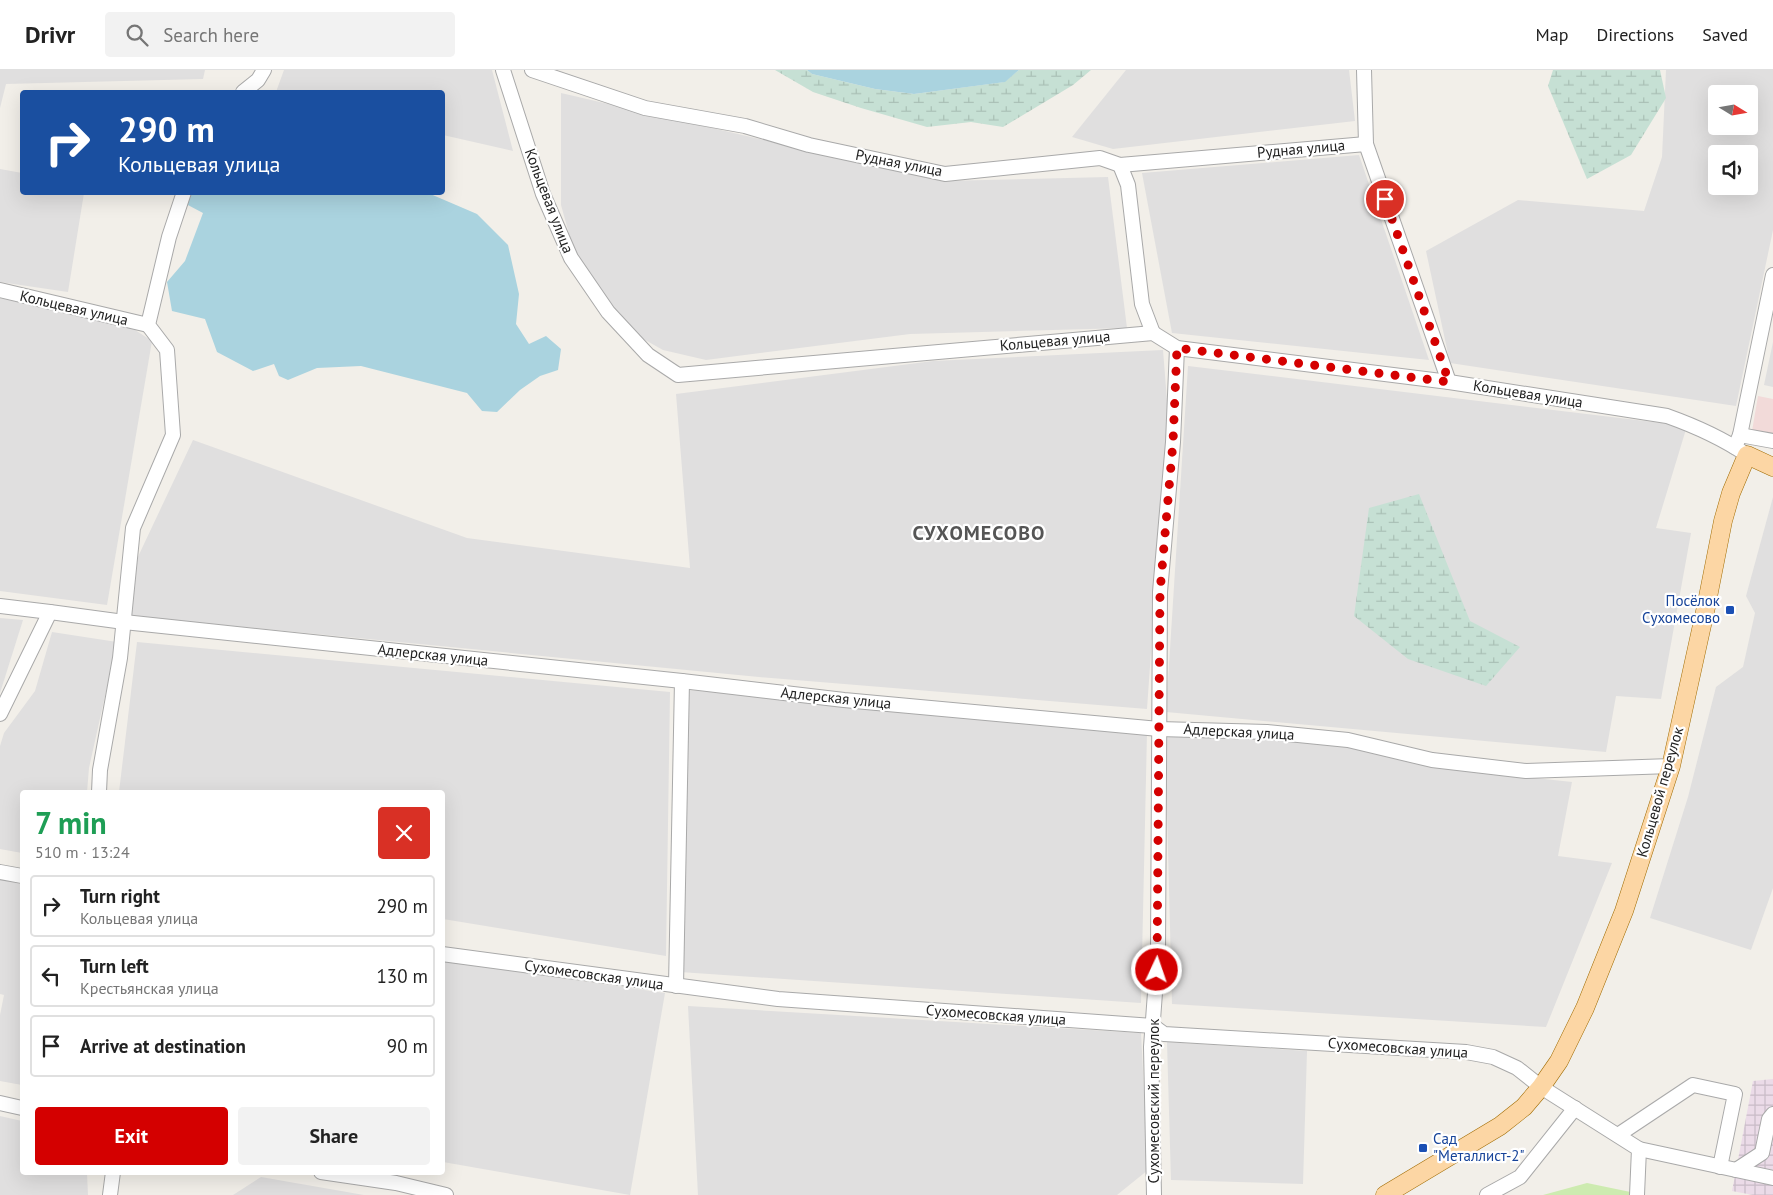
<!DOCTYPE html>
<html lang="en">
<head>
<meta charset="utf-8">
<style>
	:root { --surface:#fff; --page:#f2f2f2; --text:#222; --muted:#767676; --line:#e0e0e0; --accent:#d40000 }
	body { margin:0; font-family:"PT Sans",sans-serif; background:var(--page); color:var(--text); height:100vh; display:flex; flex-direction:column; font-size:19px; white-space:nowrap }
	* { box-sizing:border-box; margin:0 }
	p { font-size:16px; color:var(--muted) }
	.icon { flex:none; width:28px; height:28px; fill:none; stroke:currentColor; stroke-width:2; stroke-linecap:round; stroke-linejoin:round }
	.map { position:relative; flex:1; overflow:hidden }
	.drawer { position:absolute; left:20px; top:720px; width:425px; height:385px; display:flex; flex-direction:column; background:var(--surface); border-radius:5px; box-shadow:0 5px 20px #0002 }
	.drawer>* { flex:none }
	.banner { position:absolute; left:20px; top:20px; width:425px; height:105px; border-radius:5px; box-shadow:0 5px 20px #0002; background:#1a4fa0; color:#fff; overflow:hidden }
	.needle { width:32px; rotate:101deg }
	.tools { position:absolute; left:1708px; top:15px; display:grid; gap:10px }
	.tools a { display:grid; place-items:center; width:50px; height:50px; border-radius:5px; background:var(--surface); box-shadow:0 5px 20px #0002; font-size:25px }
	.pin { position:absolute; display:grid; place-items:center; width:42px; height:42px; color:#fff; margin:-21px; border:2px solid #fff; border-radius:50%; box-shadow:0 1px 5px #0007 }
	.me { position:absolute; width:55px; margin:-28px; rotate:3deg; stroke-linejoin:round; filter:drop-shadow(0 0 4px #0008) }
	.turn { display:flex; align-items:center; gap:18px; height:105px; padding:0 15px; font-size:22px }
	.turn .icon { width:65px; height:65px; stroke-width:2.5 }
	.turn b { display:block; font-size:35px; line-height:42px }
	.round { display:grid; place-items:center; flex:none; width:52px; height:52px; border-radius:5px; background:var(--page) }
	.headline { display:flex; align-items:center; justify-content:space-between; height:85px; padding:0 15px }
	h1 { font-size:30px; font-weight:800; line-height:38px; color:#1e9e55 }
	.cta { display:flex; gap:10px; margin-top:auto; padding:10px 15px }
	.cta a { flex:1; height:58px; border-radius:5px; background:var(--accent); color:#fff; font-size:20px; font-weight:800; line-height:58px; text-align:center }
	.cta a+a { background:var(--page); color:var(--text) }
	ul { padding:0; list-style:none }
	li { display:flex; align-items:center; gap:15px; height:62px; margin:0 10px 8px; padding:0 5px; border:2px solid var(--line); border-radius:5px }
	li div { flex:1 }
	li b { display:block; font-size:19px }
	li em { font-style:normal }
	header { display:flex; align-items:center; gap:30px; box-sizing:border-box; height:70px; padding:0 25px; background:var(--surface); border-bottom:1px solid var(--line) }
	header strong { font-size:24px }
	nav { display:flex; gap:28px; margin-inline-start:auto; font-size:18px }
	.search { width:350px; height:45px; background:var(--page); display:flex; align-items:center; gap:12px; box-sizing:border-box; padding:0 18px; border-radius:5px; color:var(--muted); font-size:19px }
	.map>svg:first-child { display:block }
	.residential { fill:#e0dfdf; fill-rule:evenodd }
	.commercial { fill:#f2dad9 }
	.industrial { fill:url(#industrial-grid) }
	.wetland { fill:url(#wetland-marsh) }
	.garden { fill:#cdebb0 }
	.water { fill:#aad3df }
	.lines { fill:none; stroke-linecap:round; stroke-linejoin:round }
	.minor-casing { stroke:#a9a9a9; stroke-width:16 }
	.major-casing { stroke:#a06b00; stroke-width:19 }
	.minor { stroke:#fff; stroke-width:14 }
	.major { stroke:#fcd6a4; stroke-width:18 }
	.route { stroke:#d40000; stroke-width:9; stroke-dasharray:0 16.2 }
	.transit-dot { fill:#1a4fb4; stroke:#fff; stroke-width:2 }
	.labels { text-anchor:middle; stroke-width:4.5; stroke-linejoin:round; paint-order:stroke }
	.street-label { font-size:15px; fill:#222; stroke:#fff }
	.transit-label { font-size:15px; fill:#164399; stroke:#fff; text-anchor:end }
	.district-label { font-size:20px; font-weight:bold; letter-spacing:1px; fill:#555; stroke:#fff }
</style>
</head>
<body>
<header>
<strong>Drivr</strong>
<div class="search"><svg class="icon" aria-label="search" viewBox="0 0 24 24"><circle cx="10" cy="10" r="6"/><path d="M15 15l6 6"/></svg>Search here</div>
<nav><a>Map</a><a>Directions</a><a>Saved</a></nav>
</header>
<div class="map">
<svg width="1773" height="1125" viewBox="0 0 1773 1125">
	<defs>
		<pattern id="industrial-grid" width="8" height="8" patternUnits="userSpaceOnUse" patternTransform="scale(1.25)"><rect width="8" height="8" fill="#ebdbe8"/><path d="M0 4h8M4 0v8" fill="none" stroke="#c9bcc7"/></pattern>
		<pattern id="wetland-marsh" width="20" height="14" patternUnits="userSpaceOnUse" patternTransform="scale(1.25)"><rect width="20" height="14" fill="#c6e0d4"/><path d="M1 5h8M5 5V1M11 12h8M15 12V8" fill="none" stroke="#aac0b6"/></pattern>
	</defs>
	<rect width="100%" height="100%" fill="#f2efe9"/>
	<!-- residential -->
	<g class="residential">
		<polygon points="0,0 205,0 203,9 6,14 0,38"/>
		<polygon points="284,0 492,0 513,81 443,65 442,22 276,22"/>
		<polygon points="1126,0 1349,0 1355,51 1113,79 1072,67"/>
		<path d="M1666,0H1773V160L1736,336L1450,293L1426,181L1518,130L1644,141L1662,87ZM1716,24H1749V56H1716ZM1716,84H1749V116H1716Z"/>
		<polygon points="561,23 942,111 1108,107 1127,258 910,264 706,290 663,280 629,261 573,178 561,135"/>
		<polygon points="1359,85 1429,290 1172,263 1142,103"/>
		<polygon points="0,99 22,103 22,122 84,123 68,222 0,212"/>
		<polygon points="0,228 132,258 152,271 107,535 0,521"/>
		<polygon points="1773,272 1773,317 1764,315"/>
		<polygon points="1163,280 1168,343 1147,639 759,607 130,546 136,491 193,370 467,468 690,498 676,324 933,291"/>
		<polygon points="1188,296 1687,356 1656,458 1691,463 1661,629 1616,626 1606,682 1166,642"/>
		<polygon points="1773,427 1773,818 1751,880 1650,848 1688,727 1716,617 1743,597 1755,543 1746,526"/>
		<polygon points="0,548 23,550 0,623"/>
		<polygon points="52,562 117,572 89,698 87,722 22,722 22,783 0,779 0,676 4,663 35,621"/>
		<polygon points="137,572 670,622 666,886 443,849 442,722 119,722"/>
		<polygon points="688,620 1147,662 1141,933 680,902"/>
		<polygon points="1165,664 1351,675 1526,707 1572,712 1558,786 1612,793 1546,957 1172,934"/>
		<polygon points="0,809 22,814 22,1015 0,1011 0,945 4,925 0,924"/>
		<polygon points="443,891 665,923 630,1125 443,1092"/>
		<polygon points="688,936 1141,963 1148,1100 1117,1125 698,1125"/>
		<polygon points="1167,972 1307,981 1303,1114 1171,1110"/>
		<polygon points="0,1046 22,1051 22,1102 87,1103 88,1125 0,1125"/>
		<polygon points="261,1107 364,1125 233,1125"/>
	</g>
	<!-- commercial -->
	<polygon class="commercial" points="1758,326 1773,329 1773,377 1751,367"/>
	<!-- industrial -->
	<polygon class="industrial" points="1773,1009 1773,1125 1753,1125 1732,1121 1753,1011"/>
	<!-- wetland -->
	<g class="wetland">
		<polygon points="775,0 807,0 812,4 875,19 914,24 1004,12 1019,0 1091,0 1073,15 1003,57 971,52 927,57 861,38 813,22"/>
		<polygon points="1553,0 1660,0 1666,28 1631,85 1587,109 1548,16"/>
		<polygon points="1419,424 1470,551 1520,577 1486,616 1408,589 1354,546 1369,438"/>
	</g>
	<!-- garden -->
	<polygon class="garden" points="1587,1113 1645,1125 1543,1125"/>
	<!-- water -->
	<g class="water">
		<polygon points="807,0 1019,0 1005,12 914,24 875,19 812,4"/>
		<polygon points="190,123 428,123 477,144 508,175 519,224 516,254 529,274 546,266 561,279 558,300 540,306 520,320 497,342 482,341 467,323 361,296 317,298 288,310 279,306 274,294 253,301 217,282 205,249 172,241 167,212 185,191 203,143 186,134"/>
	</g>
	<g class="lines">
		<defs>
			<g id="minor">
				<path d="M503,0L543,124L571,188L608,242L648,285L678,305L1153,263L1177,278L1449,312L1667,346C1695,356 1722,368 1747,385"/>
				<polyline points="532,0 645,38 745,56 809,75 945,104 1100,88 1120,95 1366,74"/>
				<polyline points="1364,0 1366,74 1449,312"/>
				<polyline points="243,22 258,10 264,0"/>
				<polyline points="1120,95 1128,115 1142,234 1153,263"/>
				<polyline points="0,220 148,255"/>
				<polyline points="1740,365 1773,371"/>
				<polyline points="1735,377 1740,365 1773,205"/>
				<polyline points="0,536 50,542 124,552 682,611 844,630 1159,659 1267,662 1348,670 1432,690 1526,701 1671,696"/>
				<polyline points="0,644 50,542"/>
				<polyline points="99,722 100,700 120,588 133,458 173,365 167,280 148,255 169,167 184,122"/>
				<polyline points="0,802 22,806"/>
				<polyline points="442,884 778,929 1153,956 1164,964 1466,982 1493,987 1517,998 1541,1017 1639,1079 1637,1125"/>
				<polyline points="676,916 682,611"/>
				<polyline points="0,1033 22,1038"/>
				<polyline points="1618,1065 1693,1015 1735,1024 1720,1097"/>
				<polyline points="1639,1079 1773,1108"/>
				<polyline points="1736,1100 1762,1083 1769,1049 1773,1044"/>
				<polyline points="321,1102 396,1113 446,1125"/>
				<polyline points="110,1125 113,1102"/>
				<polyline points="1154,1125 1151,977 1158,882 1160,522 1173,372 1177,278"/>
				<polyline points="1487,1125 1520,1107 1575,1038"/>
			</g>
			<polyline id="major" points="1385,1125 1500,1056 1524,1037 1541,1017 1559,991 1585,938 1624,841 1671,696 1706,537 1723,451 1731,423 1747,385 1773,397"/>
		</defs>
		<!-- minor casing -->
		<use href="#minor" class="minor-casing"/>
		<!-- major casing -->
		<use href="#major" class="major-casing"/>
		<!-- minor -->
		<use href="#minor" class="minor"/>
		<!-- major -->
		<use href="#major" class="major"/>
	</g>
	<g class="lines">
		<!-- route -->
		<polyline class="route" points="1157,900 1160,522 1173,372 1177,278 1449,312 1385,129"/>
	</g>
	<!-- markers -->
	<g class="transit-dot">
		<rect x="1725" y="535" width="10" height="10" rx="2.5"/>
		<rect x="1418" y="1073" width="10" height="10" rx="2.5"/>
	</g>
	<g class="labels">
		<!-- street labels -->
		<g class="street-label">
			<text transform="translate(1301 79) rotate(-5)" y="5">Рудная улица</text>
			<text transform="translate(899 93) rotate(11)" y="5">Рудная улица</text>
			<text transform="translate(549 131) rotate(69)" y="5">Кольцевая улица</text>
			<text transform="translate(74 238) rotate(13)" y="5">Кольцевая улица</text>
			<text transform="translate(1055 271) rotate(-5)" y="5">Кольцевая улица</text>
			<text transform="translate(1528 324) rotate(9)" y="5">Кольцевая улица</text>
			<text transform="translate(433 585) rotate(6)" y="5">Адлерская улица</text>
			<text transform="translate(836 628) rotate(6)" y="5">Адлерская улица</text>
			<text transform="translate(1239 662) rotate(3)" y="5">Адлерская улица</text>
			<text transform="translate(1660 722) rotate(-74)" y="5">Кольцевой переулок</text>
			<text transform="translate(594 905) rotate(8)" y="5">Сухомесовская улица</text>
			<text transform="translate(996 945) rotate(4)" y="5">Сухомесовская улица</text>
			<text transform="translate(1398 978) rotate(4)" y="5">Сухомесовская улица</text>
			<text transform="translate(1154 1031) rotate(-90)" y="5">Сухомесовский переулок</text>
		</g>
		<!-- transit labels -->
		<g class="transit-label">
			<text x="1720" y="536">Посёлок<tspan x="1720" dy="17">Сухомесово</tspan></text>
			<text x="1433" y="1074" text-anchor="start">Сад<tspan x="1433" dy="17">"Металлист-2"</tspan></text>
		</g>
		<!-- district labels -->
		<g class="district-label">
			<text x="979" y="470">СУХОМЕСОВО</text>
		</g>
	</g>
</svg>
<div class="tools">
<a><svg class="needle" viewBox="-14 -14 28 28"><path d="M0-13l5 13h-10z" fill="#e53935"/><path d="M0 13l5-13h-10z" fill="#767676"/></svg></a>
<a><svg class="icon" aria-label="sound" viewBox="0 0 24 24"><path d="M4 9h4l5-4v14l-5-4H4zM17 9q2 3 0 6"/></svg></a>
</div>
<div class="pin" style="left:1385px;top:129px;background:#d93025"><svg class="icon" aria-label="arrive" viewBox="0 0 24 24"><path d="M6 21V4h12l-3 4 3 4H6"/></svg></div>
<svg class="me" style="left:1157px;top:900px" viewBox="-20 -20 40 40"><circle r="17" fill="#d40000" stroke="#fff" stroke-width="3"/><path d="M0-11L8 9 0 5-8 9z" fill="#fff"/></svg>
<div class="banner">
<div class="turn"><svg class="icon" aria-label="right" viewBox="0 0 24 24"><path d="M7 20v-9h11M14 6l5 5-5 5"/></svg><div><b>290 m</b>Кольцевая улица</div></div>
</div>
<section class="drawer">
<div class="headline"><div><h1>7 min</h1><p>510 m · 13:24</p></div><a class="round" style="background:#d93025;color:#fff"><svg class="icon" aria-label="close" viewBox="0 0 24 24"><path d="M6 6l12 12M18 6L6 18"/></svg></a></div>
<ul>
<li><svg class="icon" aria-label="right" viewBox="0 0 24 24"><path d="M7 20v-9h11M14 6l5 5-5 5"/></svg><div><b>Turn right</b><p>Кольцевая улица</p></div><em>290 m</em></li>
<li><svg class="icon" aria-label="left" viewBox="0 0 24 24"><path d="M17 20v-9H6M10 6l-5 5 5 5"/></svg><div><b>Turn left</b><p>Крестьянская улица</p></div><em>130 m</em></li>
<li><svg class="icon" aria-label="arrive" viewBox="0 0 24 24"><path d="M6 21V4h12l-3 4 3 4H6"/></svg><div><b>Arrive at destination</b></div><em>90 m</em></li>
</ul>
<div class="cta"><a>Exit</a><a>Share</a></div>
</section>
</div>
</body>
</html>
